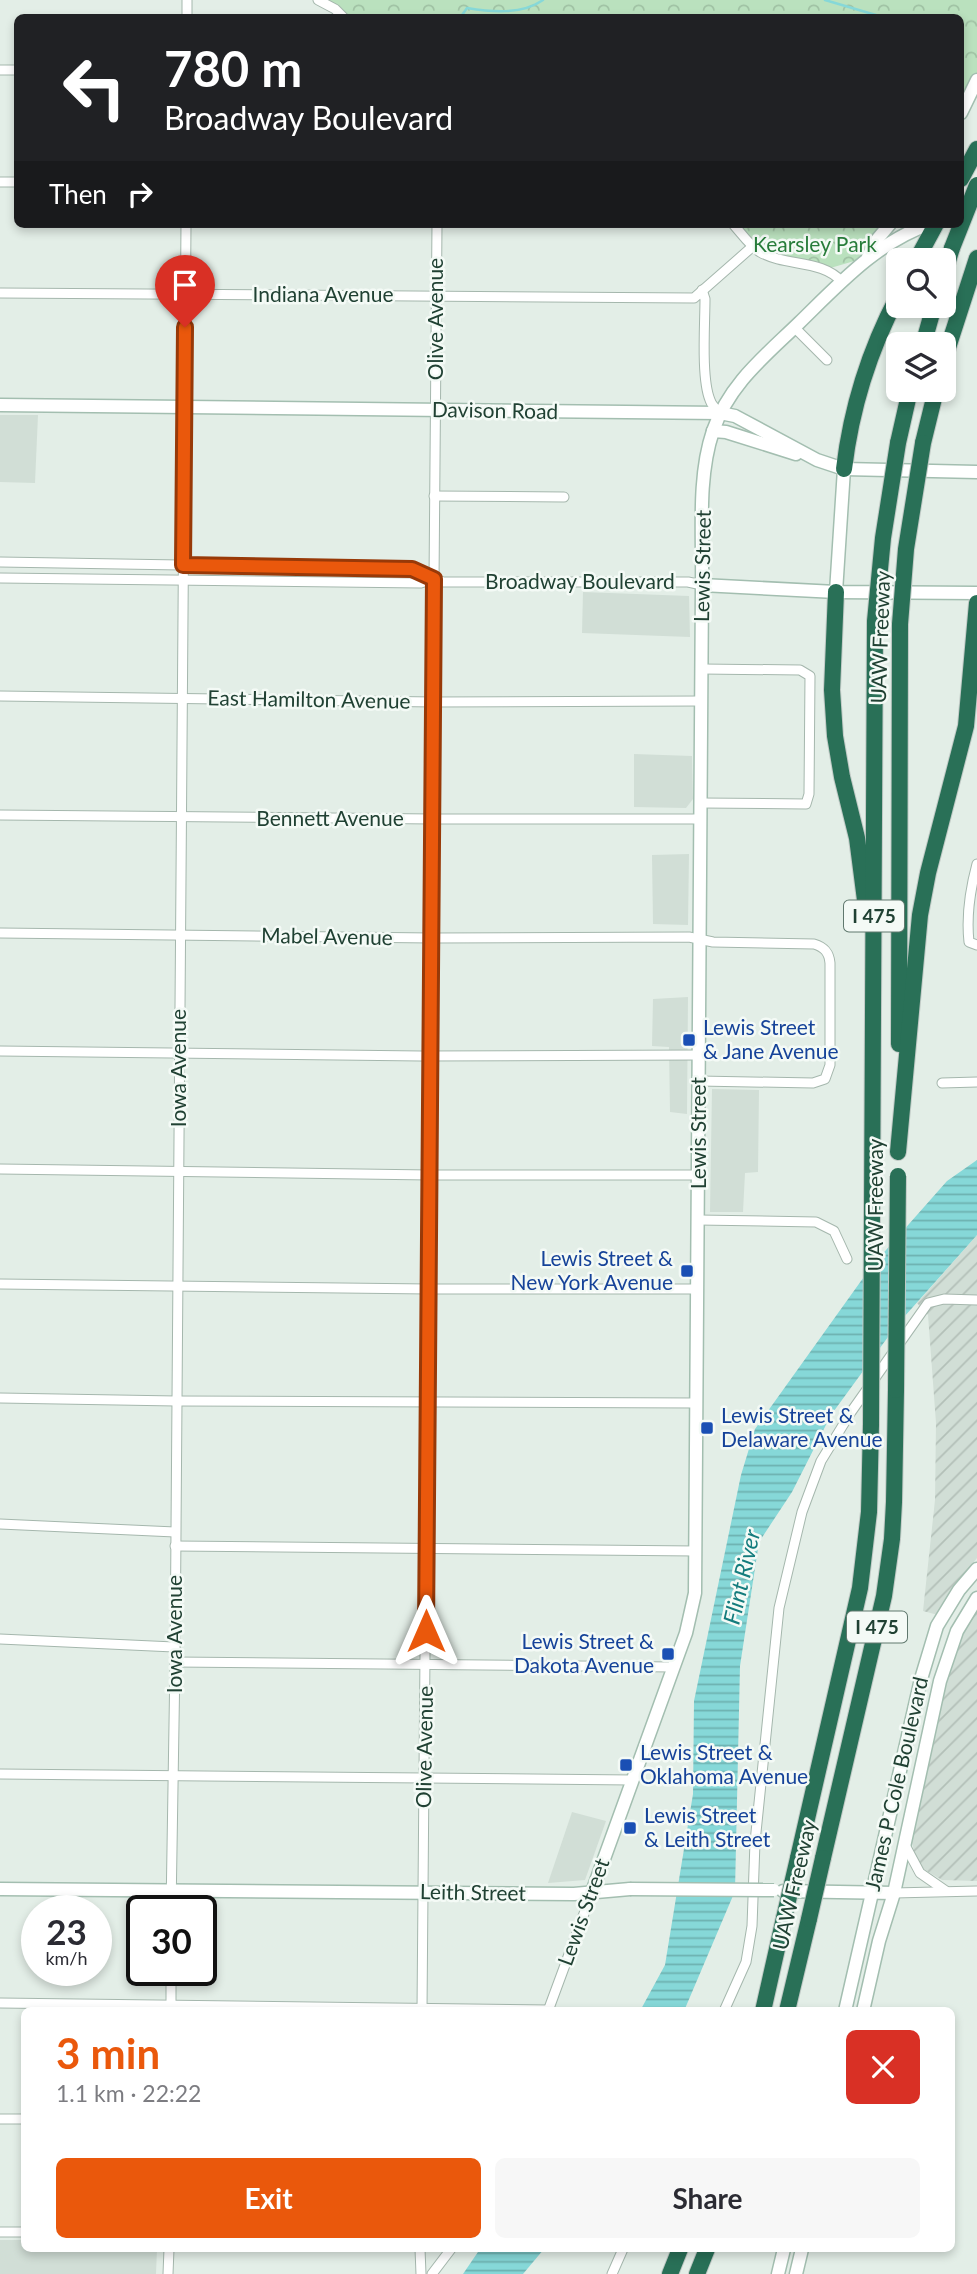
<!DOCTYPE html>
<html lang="en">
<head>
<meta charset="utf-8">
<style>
	:root { --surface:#fff; --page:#f7f7f7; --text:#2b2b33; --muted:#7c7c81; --accent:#ea580c }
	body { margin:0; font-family:Lato,sans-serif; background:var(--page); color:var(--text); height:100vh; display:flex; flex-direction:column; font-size:26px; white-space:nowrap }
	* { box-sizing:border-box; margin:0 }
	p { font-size:23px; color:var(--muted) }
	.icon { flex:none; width:38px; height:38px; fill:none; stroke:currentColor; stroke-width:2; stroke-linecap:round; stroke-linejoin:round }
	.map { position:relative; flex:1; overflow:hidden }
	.drawer { position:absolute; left:21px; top:2007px; width:934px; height:245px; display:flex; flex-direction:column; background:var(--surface); border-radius:10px; box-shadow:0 4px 10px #0003 }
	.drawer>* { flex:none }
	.hud { position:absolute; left:14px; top:14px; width:950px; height:214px; border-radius:10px; box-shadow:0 4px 10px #0003; background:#202124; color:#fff; overflow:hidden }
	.tools { position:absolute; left:886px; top:248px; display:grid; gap:14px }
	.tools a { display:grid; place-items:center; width:70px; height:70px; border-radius:10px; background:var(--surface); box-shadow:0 4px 10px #0003; font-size:35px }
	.speed { position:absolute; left:21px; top:1895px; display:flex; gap:14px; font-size:35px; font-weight:700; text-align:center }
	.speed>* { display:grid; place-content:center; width:91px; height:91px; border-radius:50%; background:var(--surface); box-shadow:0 4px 10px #0003; line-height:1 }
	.speed small { font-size:18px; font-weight:400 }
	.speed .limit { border:4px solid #111; border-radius:10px; background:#fff; color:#111 }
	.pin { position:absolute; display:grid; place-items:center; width:60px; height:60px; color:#fff; margin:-72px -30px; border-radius:50% 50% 50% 0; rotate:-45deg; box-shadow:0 0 7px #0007 }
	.pin .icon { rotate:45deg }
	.me { position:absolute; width:77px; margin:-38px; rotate:0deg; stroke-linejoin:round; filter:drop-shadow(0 0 5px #0008) }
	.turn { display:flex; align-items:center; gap:24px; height:147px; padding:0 35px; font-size:32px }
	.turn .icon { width:91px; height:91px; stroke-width:2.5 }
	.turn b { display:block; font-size:49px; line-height:60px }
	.then { display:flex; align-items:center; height:66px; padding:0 35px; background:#0003; gap:14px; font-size:26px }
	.round { display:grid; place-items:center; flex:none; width:74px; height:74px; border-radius:10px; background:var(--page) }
	.headline { display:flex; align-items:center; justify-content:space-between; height:119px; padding:0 35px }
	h1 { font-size:42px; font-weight:700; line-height:52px; color:var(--accent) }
	.primary-button { display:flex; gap:14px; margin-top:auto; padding:14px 35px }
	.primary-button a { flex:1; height:80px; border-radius:10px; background:var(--accent); color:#fff; font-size:28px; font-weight:700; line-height:80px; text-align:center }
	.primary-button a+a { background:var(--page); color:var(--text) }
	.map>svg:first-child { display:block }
	.built { fill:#d1ded6 }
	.industrial { fill:url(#industrial-furrows) }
	.park { fill:url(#park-crowns) }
	.water { fill:url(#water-rules) }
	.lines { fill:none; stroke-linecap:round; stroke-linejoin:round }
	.stream { stroke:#86d8d8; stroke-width:2.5 }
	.street-casing { stroke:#a5b7ad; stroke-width:11 }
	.secondary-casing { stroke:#a3beb0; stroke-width:15 }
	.highway-casing { stroke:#c1cac6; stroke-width:18 }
	.street { stroke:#fff; stroke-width:9 }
	.secondary { stroke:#fff; stroke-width:12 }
	.highway { stroke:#297057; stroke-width:16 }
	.secondary-bridge-casing { stroke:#a3beb0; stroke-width:15; stroke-linecap:butt }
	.highway-bridge-casing { stroke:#c1cac6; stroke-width:18; stroke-linecap:butt }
	.secondary-bridge { stroke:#fff; stroke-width:12 }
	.highway-bridge { stroke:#297057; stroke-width:16 }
	.route-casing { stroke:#983908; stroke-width:18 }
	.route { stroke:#ea580c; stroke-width:12 }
	.transit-dot { fill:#1a4fb4; stroke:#f4faf6; stroke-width:2.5 }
	.labels { text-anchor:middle; stroke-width:5; stroke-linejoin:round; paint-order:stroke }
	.shield { fill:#f4faf6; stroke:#60786e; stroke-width:2 }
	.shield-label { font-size:19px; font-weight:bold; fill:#204133 }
	.park-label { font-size:21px; fill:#277c3a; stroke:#f4faf6 }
	.street-label { font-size:21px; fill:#204133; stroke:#f4faf6 }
	.transit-label { font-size:21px; fill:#164399; stroke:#f4faf6; text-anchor:start }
	.water-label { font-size:23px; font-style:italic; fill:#147c7d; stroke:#f4faf6 }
</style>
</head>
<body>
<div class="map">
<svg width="977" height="2274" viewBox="0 0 977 2274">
	<defs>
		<pattern id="industrial-furrows" width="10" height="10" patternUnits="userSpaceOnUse" patternTransform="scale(1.75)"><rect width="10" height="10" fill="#d1ded6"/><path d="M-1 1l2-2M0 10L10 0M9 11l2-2" fill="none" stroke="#b3c0b8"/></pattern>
		<pattern id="park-crowns" width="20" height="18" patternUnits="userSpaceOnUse" patternTransform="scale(1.75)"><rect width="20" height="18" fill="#bae1be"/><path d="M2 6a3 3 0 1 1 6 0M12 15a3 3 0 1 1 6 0" fill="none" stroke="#a0c2a4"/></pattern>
		<pattern id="water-rules" width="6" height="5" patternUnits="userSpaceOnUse" patternTransform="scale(1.75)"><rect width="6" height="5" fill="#86d8d8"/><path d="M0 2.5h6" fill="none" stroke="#6db1b0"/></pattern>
	</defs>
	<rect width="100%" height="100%" fill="#e3eee7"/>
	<!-- built -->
	<g class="built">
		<polygon points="0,415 38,415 35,483 0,482"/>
		<polygon points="583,592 689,596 690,637 582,633"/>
		<polygon points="634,754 692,756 693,799 686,808 634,807"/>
		<polygon points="689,854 688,925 653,924 652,855"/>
		<polygon points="688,997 687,1114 670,1112 669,1047 652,1046 653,999"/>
		<polygon points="712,1089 759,1090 758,1172 745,1173 743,1212 710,1212"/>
		<polygon points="572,1812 606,1821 585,1880 548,1883"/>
		<polygon points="0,2240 24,2240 24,2249 157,2249 156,2274 0,2274"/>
	</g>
	<!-- industrial -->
	<g class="industrial">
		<polygon points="977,1235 977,1558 956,1585 938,1615 923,1611 935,1500 936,1423 928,1315 917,1303"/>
		<polygon points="977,1608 977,1881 942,1880 925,1870 916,1859 911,1839 942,1695 957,1642"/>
	</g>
	<!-- park -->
	<g class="park">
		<polygon points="318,0 977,0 977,78 961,113 961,18 344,18"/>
		<polygon points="733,224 890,224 868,257 827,269 769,256"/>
	</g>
	<!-- water -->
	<g class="water">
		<polygon points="977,1160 977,1235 896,1326 831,1415 792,1492 759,1542 740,1666 735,1891 684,2011 640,2011 665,1965 693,1794 694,1701 741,1475 755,1429 871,1267 947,1181"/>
		<polygon points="480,2249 544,2249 523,2274 463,2274"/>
	</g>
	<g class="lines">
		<!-- stream -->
		<g class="stream">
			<polyline points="825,0 886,18"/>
			<path d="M460,18L467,8C491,12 522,15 543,0"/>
		</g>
		<defs>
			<g id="street">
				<polyline points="318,0 335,9 344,18"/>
				<polyline points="187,18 187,0"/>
				<polyline points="0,70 18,70"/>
				<polyline points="0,182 18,182"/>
				<path d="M733,224C742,234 749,245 760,252C786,267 822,259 842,282"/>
				<path d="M702,290L705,299C705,324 701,378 710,400C712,406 716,409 720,413"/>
				<polyline points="0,293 694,298 752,247"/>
				<polyline points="795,328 827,360"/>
				<polyline points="434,496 564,497"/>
				<polyline points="0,562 412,569 443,582 688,582 702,585"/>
				<polyline points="0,578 421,583 434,579"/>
				<polyline points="0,696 434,702 702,701"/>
				<polyline points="701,803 806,804 809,794 810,676 800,670 702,669"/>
				<polyline points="0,815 433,819 701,819"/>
				<path d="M977,864C970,890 966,915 969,942L977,945"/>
				<path d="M0,933L432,938L689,937L713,942L814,944C824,947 829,952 830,963V1065L825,1079L813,1083L699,1081"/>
				<polyline points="0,1051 421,1056 699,1055"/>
				<polyline points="942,1083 977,1082"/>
				<polyline points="0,1169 430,1175 699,1175"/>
				<polyline points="698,1220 816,1222 834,1231 847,1259"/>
				<polyline points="0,1284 429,1289 698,1289"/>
				<polyline points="0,1398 176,1401 697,1403"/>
				<polyline points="0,1524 175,1532"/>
				<polyline points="175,1546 696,1551"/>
				<polyline points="0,1639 174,1647"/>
				<polyline points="175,1662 673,1667"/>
				<polyline points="0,1774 632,1780"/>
				<polyline points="905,1845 920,1873 946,1891"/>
				<polyline points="894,1893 977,1891"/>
				<polyline points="171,1911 175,1662 186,224"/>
				<polyline points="0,2003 548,2010"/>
				<polyline points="171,2011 171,1970"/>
				<polyline points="422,2011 437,224"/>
				<polyline points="548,2011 592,1892"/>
				<polyline points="724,2011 746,1962 752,1926 755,1842 779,1608 802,1512 821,1461 851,1412 928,1303 944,1299 977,1300"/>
				<polyline points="0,2119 24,2119"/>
				<polyline points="0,2232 24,2232"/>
				<polyline points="420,2249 421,2274"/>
				<polyline points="168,2274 169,2249"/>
				<polyline points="432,2274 451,2249"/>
				<polyline points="612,2274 623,2249"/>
			</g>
			<g id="secondary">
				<polyline points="961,113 977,80"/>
				<polyline points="868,257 875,242 890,224"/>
				<polyline points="0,405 720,413 735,416 817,460 844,469 977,472"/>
				<polyline points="713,431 726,432 796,454"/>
				<polyline points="702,585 836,592 977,593"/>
				<polyline points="836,592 844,469"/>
				<polyline points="0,1889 574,1894 630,1889"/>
				<polyline points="783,1891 894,1893"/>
				<path d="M592,1892L686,1633L695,1593L702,585C703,535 697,478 713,431C729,384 765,356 799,323C837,286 878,241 930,224"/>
				<polyline points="845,2011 921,1679 937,1626 959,1590 977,1569"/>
				<polyline points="863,2011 879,1941 894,1893 940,1681 957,1631 977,1598"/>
				<polyline points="778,2274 784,2249"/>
				<polyline points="796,2274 802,2249"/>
			</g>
			<g id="highway">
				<polyline points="961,179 977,149"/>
				<polyline points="916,261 936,224"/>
				<polyline points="943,277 952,248"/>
				<polyline points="923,345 934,306"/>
				<polyline points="943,363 977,258"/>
				<polyline points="898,443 910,390"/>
				<polyline points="923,443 936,390"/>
				<path d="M844,469C851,410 870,349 898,296"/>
				<polyline points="836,592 832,690 835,736 842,777 857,838 866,908"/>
				<polyline points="899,1044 900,624"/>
				<polyline points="898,1152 920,915 928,873 966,726 977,603"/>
				<polyline points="872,1210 875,621"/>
				<polyline points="798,1858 860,1588 869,1512 871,1424"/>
				<polyline points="823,1858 884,1596 892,1539 894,1502 896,1390"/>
				<polyline points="763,2011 784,1918"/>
				<polyline points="787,2011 809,1919"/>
				<polyline points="670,2274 680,2249"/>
				<polyline points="697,2274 707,2249"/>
			</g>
		</defs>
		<!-- street casing -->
		<use href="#street" class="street-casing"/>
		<!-- secondary casing -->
		<use href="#secondary" class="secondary-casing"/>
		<!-- highway casing -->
		<use href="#highway" class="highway-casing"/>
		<!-- street -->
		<use href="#street" class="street"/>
		<!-- secondary -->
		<use href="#secondary" class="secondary"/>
		<!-- highway -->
		<use href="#highway" class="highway"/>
		<defs>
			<polyline id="secondary-bridge" points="630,1889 774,1890"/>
			<g id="highway-bridge">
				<polyline points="952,248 977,185"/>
				<polyline points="875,621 883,538 898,443"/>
				<polyline points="900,624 906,549 923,443"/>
				<polyline points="896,1390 898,1176"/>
				<polyline points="871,1424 872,1210"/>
				<polyline points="784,1918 798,1858"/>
				<polyline points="809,1919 823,1858"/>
			</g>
		</defs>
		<!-- secondary-bridge casing -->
		<use href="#secondary-bridge" class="secondary-bridge-casing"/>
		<!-- highway-bridge casing -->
		<use href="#highway-bridge" class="highway-bridge-casing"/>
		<!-- secondary-bridge -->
		<use href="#secondary-bridge" class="secondary-bridge"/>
		<!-- highway-bridge -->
		<use href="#highway-bridge" class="highway-bridge"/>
	</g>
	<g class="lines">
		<defs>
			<polyline id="route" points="185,327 183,565 412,569 434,579 426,1631"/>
		</defs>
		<!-- route casing -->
		<use href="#route" class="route-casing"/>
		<!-- route -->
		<use href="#route" class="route"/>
	</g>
	<!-- markers -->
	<g class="transit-dot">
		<rect x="682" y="1033" width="14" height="14" rx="3.5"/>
		<rect x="680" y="1264" width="14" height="14" rx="3.5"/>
		<rect x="700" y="1421" width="14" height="14" rx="3.5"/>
		<rect x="661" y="1647" width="14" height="14" rx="3.5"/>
		<rect x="619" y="1758" width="14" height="14" rx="3.5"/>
		<rect x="623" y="1821" width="14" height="14" rx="3.5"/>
	</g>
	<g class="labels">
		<!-- shield labels -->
		<g class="shield">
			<rect x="844" y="900.5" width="60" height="31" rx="5"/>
			<rect x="847" y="1611.5" width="60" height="31" rx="5"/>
		</g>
		<g class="shield-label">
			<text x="874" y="923">I 475</text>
			<text x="877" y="1634">I 475</text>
		</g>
		<!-- park labels -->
		<g class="park-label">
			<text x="815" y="252">Kearsley Park</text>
		</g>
		<!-- street labels -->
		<g class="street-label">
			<text x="323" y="302">Indiana Avenue</text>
			<text transform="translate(436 319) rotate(-90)" y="7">Olive Avenue</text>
			<text transform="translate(495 411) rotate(1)" y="7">Davison Road</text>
			<text transform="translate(703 566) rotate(-89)" y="7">Lewis Street</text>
			<text x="580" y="589">Broadway Boulevard</text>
			<text transform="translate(881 637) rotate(-88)" y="7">UAW Freeway</text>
			<text transform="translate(309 700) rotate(1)" y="7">East Hamilton Avenue</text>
			<text x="330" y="826">Bennett Avenue</text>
			<text transform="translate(327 937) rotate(1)" y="7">Mabel Avenue</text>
			<text transform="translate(179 1068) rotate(-90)" y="7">Iowa Avenue</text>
			<text transform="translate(699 1133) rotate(-90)" y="7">Lewis Street</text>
			<text transform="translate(876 1205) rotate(-90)" y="7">UAW Freeway</text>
			<text transform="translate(175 1634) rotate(-90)" y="7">Iowa Avenue</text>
			<text transform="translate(425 1747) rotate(-89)" y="7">Olive Avenue</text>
			<text transform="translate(897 1784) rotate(-77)" y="7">James P Cole Boulevard</text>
			<text transform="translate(795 1885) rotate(-77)" y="7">UAW Freeway</text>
			<text transform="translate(473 1893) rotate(1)" y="7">Leith Street</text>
			<text transform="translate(584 1912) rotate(-70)" y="7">Lewis Street</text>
		</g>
		<!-- transit labels -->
		<g class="transit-label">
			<text x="703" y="1035">Lewis Street<tspan x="703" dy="24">&amp; Jane Avenue</tspan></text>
			<text x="673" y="1266" text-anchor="end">Lewis Street &amp;<tspan x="673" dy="24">New York Avenue</tspan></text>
			<text x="721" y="1423">Lewis Street &amp;<tspan x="721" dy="24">Delaware Avenue</tspan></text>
			<text x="654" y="1649" text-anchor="end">Lewis Street &amp;<tspan x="654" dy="24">Dakota Avenue</tspan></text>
			<text x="640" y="1760">Lewis Street &amp;<tspan x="640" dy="24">Oklahoma Avenue</tspan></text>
			<text x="644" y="1823">Lewis Street<tspan x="644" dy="24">&amp; Leith Street</tspan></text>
		</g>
		<!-- water labels -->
		<g class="water-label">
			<text transform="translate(742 1577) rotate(-77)" y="8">Flint River</text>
		</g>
	</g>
</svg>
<div class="tools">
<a><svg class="icon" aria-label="search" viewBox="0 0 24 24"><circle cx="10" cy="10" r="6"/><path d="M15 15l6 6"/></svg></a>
<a><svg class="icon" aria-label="layers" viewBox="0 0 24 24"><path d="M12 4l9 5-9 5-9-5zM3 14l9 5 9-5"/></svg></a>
</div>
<div class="speed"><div>23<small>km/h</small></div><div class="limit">30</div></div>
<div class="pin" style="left:185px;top:327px;background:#d93025"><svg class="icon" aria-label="arrive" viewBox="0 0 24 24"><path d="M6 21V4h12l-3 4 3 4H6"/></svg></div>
<svg class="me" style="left:426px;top:1631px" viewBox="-20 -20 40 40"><path d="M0-17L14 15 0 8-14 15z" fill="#ea580c" stroke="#fff" stroke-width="4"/></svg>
<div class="hud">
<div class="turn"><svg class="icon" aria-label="left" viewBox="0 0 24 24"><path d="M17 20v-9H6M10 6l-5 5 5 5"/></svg><div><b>780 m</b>Broadway Boulevard</div></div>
<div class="then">Then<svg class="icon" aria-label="right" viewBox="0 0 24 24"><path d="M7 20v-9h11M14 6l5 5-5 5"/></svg></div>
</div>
<section class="drawer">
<div class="headline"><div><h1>3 min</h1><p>1.1 km · 22:22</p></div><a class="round" style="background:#d93025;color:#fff"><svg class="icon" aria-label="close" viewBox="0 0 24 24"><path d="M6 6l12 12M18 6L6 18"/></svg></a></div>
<div class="primary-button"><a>Exit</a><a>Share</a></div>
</section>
</div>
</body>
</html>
